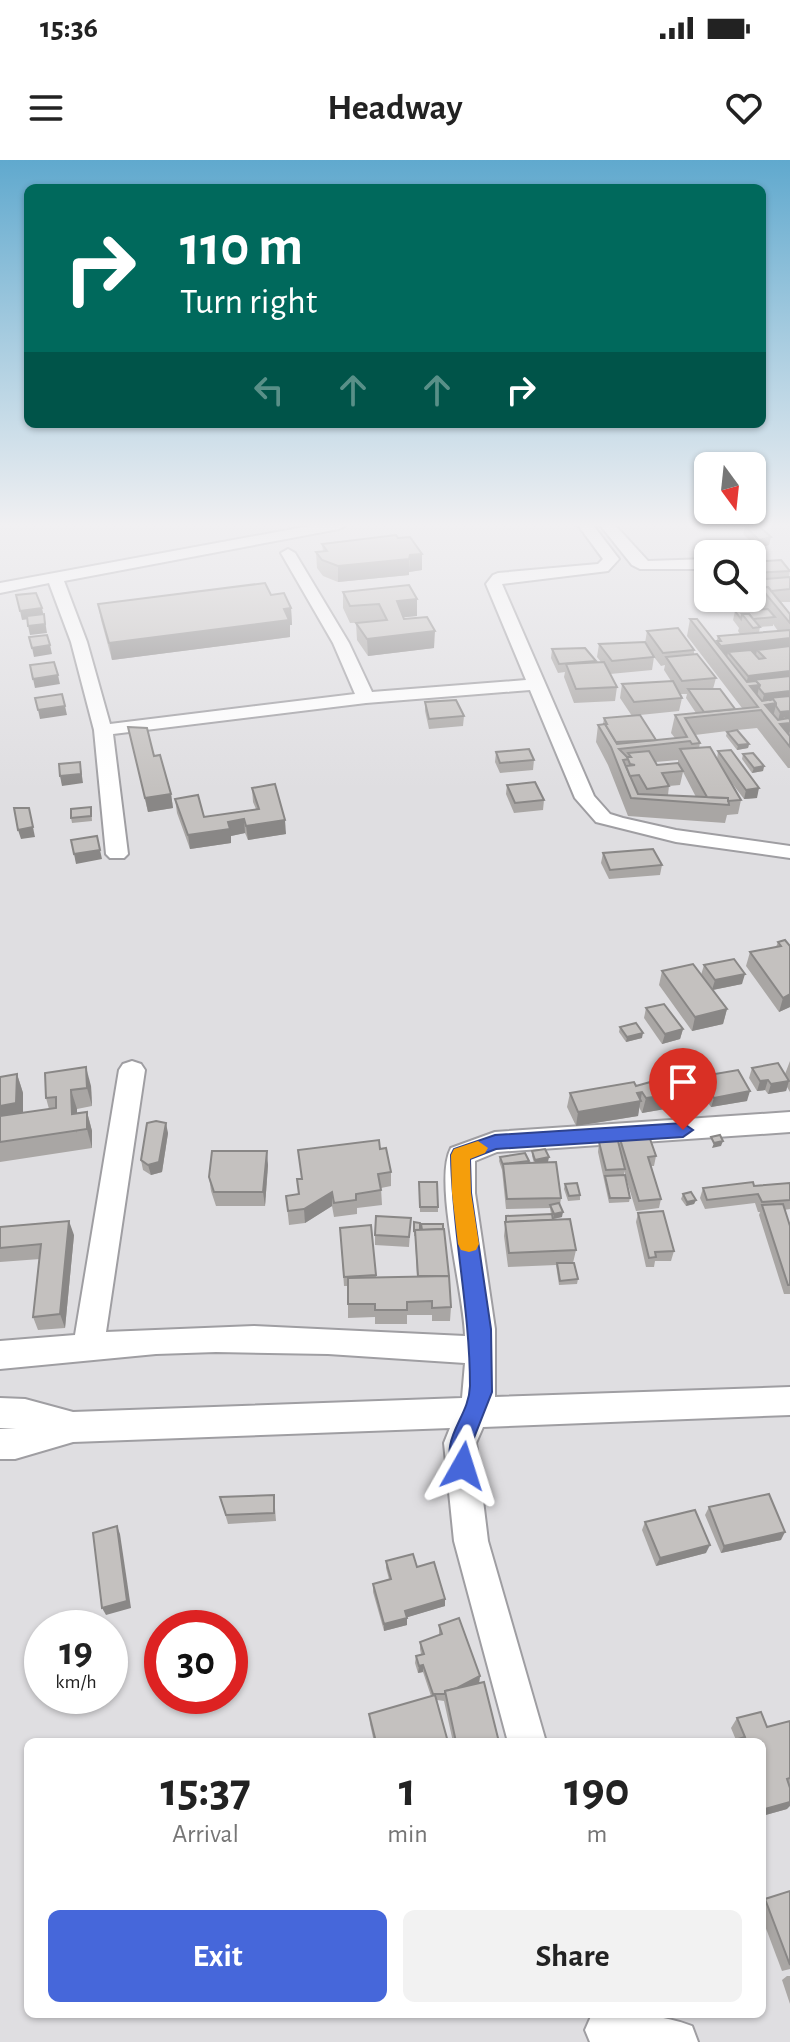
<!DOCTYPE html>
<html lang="en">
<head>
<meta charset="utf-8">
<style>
	:root { --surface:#fff; --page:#f2f2f2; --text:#222; --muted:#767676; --accent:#4667da }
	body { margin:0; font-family:"Alegreya Sans",sans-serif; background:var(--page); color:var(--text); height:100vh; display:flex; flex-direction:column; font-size:30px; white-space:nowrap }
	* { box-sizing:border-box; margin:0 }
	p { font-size:26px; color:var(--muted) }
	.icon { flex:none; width:44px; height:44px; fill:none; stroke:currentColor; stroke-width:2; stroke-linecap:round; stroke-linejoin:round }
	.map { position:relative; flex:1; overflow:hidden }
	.drawer { position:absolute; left:24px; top:1578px; width:742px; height:280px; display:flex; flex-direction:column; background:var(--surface); border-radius:12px; box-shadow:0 2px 6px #0004 }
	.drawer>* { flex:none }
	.banner { position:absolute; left:24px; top:24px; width:742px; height:244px; border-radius:12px; box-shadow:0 2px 6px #0004; background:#00695c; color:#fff; overflow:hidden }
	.needle { width:52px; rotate:165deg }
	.buttons { position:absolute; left:694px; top:292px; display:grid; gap:16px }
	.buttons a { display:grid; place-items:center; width:72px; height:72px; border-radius:12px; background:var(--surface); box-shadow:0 2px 6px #0004; font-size:40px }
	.speed { position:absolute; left:24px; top:1450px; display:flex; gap:16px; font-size:40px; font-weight:700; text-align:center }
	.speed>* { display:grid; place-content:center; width:104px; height:104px; border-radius:50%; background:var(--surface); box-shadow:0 2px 6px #0004; line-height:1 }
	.speed small { font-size:20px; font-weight:400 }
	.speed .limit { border:12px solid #d22; background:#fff; color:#111 }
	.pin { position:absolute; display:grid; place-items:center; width:68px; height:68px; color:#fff; margin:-82px -34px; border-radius:50% 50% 50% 0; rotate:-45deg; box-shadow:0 0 8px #0007 }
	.pin .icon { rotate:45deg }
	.me { position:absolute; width:88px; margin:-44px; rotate:6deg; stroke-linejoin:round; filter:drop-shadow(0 0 6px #0008) }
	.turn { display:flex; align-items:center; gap:28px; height:168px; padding:0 24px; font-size:36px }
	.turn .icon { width:104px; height:104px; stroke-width:2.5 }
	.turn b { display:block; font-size:56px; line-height:68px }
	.lanes { display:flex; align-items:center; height:76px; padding:0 24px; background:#0003; justify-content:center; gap:40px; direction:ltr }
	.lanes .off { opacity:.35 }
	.eta { display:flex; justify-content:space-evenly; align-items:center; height:136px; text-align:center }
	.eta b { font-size:48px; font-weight:700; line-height:56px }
	.action { display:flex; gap:16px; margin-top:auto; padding:16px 24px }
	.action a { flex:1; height:92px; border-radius:12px; background:var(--accent); color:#fff; font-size:32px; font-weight:700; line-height:92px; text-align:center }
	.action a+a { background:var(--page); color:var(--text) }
	.status { display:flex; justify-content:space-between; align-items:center; height:56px; padding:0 40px; background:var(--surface); direction:ltr }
	.status svg { height:22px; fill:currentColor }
	header { display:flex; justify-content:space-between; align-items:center; height:104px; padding:0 24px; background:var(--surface); font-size:36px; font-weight:700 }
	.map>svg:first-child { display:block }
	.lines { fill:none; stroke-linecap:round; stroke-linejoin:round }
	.minor-casing { stroke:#9f9ea2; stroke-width:4 }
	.minor { fill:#fff; fill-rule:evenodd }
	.wall { fill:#a9a6a4; fill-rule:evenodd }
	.shaded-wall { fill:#898786; fill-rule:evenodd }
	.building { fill:#c4c1bf; stroke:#898786; stroke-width:2 }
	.route { fill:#4667da; stroke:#2e438e; stroke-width:2 }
	.slow { fill:#f59e0b }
</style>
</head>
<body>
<div class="status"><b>15:36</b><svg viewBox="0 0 49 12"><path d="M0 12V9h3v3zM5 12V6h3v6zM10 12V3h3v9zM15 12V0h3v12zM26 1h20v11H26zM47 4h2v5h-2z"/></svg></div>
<header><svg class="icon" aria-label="menu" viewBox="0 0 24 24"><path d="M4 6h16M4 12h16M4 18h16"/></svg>Headway<svg class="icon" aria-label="heart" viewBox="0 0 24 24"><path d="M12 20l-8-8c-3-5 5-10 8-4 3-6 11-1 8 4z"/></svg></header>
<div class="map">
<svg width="790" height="1882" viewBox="0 0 790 1882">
	<rect width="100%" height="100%" fill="#dfdee1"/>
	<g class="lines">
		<defs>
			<g id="minor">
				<polygon points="315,365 346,365 339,369 64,421 87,482 110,564 355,534 333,483 281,393 288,389 295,393 349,483 372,532 526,520 486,424 493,415 498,413 598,404 603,399 578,365 593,365 619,399 608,411 502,424 594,636 610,654 623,658 676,670 790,686 790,698 676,682 596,662 575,638 530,530 366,543 113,574 128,694 124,698 110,698 106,694 94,570 71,482 49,423 0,433 0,423"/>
				<polygon points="600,365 615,365 648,401 708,399 708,409 640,409 632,405"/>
				<path d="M132,901L141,904L145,910L106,1172L254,1166L465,1176C464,1132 433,1021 451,988L495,972L790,952V972L497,992L475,1001V1033L495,1169V1237L790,1227V1255L483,1267L476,1283L488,1381L546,1582H508L454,1381L444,1283L450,1268L73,1282L15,1299H0V1269L16,1268H0V1238L25,1239L73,1252L462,1238L465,1203L328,1194L216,1192L156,1194L0,1209V1181L75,1175L119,910L123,904Z"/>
				<path d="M592,1854C626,1854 659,1853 692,1866L698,1882H590L585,1870Z"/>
			</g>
		</defs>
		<!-- minor casing -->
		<use href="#minor" class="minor-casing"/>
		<!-- minor -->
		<use href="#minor" class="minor"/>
	</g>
	<!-- wall -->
	<g class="wall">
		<polygon points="745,366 769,385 757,388 743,374"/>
		<polygon points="398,378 422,394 422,410 409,412 409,415 338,422 323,416 317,408 316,392 323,391 322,384"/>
		<path d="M752,402L790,410L789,417H790V442H781L790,454V608H788L757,568L737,570L749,584L748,588L737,590L726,576L727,572L735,570L695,575L700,583L699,588L717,599L718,591L757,638L744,639L725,614L741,640L738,654L727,655L725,663L628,656L608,605L596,582L598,565L603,564L604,558L632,556L620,538L622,524L671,521L664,510L665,505L661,506L654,497L652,510L610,514L617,527L615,541L574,543L564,517L565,512L558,513L551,498L552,489L596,501L595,502H601L597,497L599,484L645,483L647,471L694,490V494L716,518L713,529L735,549L742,548L687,476L690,459L716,483L718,476L740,474L738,471L739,468L733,460L735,451H739L736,448L737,446L720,447L711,438H752ZM758,444L762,449L752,450L748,445ZM773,464L778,471L759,472L760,467L773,466ZM680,534H687L686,538L696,553L675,555L671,573L675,578L656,580L640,555L679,551L682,538ZM678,600V603L657,605L656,602ZM683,612L696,637L668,635L669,626L680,625Z"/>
		<polygon points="708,404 708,429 702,429 694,418 696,405"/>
		<polygon points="343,432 417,456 403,457 434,488 368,496 357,480 356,463 373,462 350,463 343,448"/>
		<polygon points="271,435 291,448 292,465 290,465 290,477 112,500 101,460 98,444"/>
		<polygon points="425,542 464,556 463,566 429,569 425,551"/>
		<polygon points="128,567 154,596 171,634 173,648 148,652"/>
		<polygon points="496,592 534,600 533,610 500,613 495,602"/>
		<polygon points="743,594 764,606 763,611 752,613 742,599"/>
		<polygon points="507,625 544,640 543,650 514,653 506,634"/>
		<polygon points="252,628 286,674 248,680 245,673 231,676 231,683 190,689 177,653 175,639 204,657 256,649 253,642"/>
		<polygon points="91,647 92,661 72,663 71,658"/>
		<polygon points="603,693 662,705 660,715 609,719 601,703"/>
		<polygon points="778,782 790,786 790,847 779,852 746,806 750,792 776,787"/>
		<polygon points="704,805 742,824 713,830 727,849 723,864 692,871 659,825 662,811 701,815"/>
		<polygon points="646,848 683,869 680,879 662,884 644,858"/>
		<polygon points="620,867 642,878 626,882 619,872"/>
		<polygon points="790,901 790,932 787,927 786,931 768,934 765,930 757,931 749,918 752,908 785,914"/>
		<polygon points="45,913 91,926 92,946 77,949 77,953 87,952 92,971 92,988 0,1002 0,917 17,914 23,933 23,953 49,949 46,938"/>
		<polygon points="680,920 747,941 711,947 706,940 684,943 677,930"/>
		<polygon points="636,926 669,935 665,949 642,953 639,947 638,956 576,966 567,947 570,933"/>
		<polygon points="168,973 162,1012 151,1015 143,1010 141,1000"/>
		<polygon points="620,979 656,996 654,1006 651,1006 661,1039 659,1048 636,1051 624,1011 624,1015 630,1038 629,1042 609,1043 598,992 599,982 619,984"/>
		<polygon points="380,989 391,1012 391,1026 381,1028 382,1045 357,1048 357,1054 334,1057 332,1046 305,1063 289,1065 286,1036 299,1034 302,1019 298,990"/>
		<polygon points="532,991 548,1002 561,1038 560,1045 562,1057 553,1059 576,1090 573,1103 578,1119 577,1124 559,1125 556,1105 508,1107 504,1076 506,1056 551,1054 550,1048 506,1049 502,1010 499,1001 500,997 528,1003 534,1003 532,996"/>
		<polygon points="268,1005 265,1046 216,1046 211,1031 209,1017"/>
		<polygon points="419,1022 438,1047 438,1052 420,1052"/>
		<polygon points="790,1023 790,1049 784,1050 790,1066 790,1134 784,1134 759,1055 760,1052 758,1052 755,1043 705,1049 700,1038 703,1028"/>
		<polygon points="565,1024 580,1035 580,1040 568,1041 564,1029"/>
		<polygon points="683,1034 696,1040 694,1044 686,1046 681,1039"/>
		<polygon points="638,1053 674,1091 671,1101 655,1101 654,1107 646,1107 636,1062"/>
		<polygon points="411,1058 409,1087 375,1085 375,1075"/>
		<polygon points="414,1062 420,1070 451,1147 450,1161 432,1161 432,1155 407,1155 407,1164 375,1164 375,1157 348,1158 348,1126 344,1126 340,1068 371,1065 376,1117 417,1117 415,1076 414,1076"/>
		<polygon points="0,1067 74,1075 65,1168 38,1170 33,1157 40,1099 0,1102"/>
		<polygon points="274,1335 276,1361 228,1364 220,1337"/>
		<polygon points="709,1347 781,1380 721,1393 705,1355"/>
		<polygon points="645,1362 706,1393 656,1406 642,1370"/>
		<polygon points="386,1401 417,1407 445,1446 407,1457 407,1465 384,1471 373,1432 373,1424 389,1419 386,1408"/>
		<polygon points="439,1465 480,1516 479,1523 499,1582 453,1582 444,1541 437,1540 448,1582 374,1582 370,1564 369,1554 431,1536 423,1512 418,1513 415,1503 416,1496 421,1494 420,1489 420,1482 439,1475"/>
		<polygon points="737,1558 767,1567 790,1561 790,1625 787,1649 762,1656 762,1582 736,1580 731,1568"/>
		<polygon points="790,1731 790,1809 782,1811 762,1758 762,1741 765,1739"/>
		<polygon points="787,1816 790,1816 790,1844 782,1820"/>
	</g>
	<!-- shaded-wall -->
	<g class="shaded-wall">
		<polygon points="771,377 769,385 757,388 759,380"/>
		<polygon points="422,394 422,410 409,412 410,395"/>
		<polygon points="409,399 409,415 338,422 338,406"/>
		<polygon points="417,439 417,456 397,458 397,441"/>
		<polygon points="42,448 44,457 22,460 20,451"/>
		<polygon points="291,448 292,465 290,465 290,477 112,500 109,483"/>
		<polygon points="44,454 47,473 30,475 28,466"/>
		<polygon points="435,471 434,488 368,496 367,479"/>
		<polygon points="790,478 790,491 757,490 756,495 728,492 727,498 719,496 721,486"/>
		<polygon points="50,485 52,494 34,497 32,488"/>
		<polygon points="790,511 790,524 759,527 756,542 745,529 748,516"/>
		<polygon points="58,515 60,524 35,528 33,519"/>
		<path d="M790,531V544L776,545L772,561L761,547L764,534ZM768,538L773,544L767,545Z"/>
		<polygon points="65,546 67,555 40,559 38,550"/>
		<path d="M790,551V571L787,581L777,566L780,552ZM784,557L789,563L782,564Z"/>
		<polygon points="749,584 748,588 737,590 738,585"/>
		<polygon points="80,602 83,623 62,626 60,616"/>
		<polygon points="764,606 763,611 752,613 754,608"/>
		<polygon points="759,628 757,638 744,639 746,630"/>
		<polygon points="171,634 173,648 148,652 145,638"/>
		<polygon points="29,648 35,677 21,679 18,670"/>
		<polygon points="244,659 245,673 231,676 231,683 190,689 188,675 228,662"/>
		<polygon points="285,660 286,674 248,680 246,666"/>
		<polygon points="100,690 102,699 76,704 74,694"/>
		<polygon points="745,814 742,824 712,830 715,820"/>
		<polygon points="790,834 790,847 779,852 783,838"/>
		<polygon points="727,849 723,864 692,871 695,857"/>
		<polygon points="683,869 680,879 662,884 665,874"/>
		<polygon points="643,873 642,878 626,882 627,877"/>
		<polygon points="86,907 91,926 92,946 87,928"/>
		<polygon points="17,914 23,933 23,962 0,963 0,946"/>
		<polygon points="768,920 765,930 757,931 760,921"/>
		<polygon points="789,921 786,931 768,934 771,924"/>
		<polygon points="71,930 77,949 77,973 72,954"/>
		<polygon points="709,930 706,940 684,943 687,934"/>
		<polygon points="750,931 747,941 711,947 714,938"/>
		<polygon points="642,932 638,956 576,966 578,952"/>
		<polygon points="669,935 665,949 642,953 646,938"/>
		<polygon points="87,952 92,971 92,988 87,969"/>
		<polygon points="166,963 168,973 162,1012 151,1015 148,1005"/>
		<polygon points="723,981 721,986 712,988 714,983"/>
		<polygon points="267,991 268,1005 265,1046 263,1032"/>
		<polygon points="549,997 548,1002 535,1004 535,1000"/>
		<polygon points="332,1032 332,1046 305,1063 304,1049"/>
		<polygon points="696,1040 694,1044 686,1046 687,1042"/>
		<polygon points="563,1052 562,1057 553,1059 554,1054"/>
		<polygon points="69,1061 74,1075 65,1168 60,1154"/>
		<polygon points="117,1366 120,1374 131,1448 106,1455 102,1448"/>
		<polygon points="785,1372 781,1380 721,1393 724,1386"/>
		<polygon points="710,1385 706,1393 656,1406 660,1398"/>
		<polygon points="445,1439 445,1446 405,1458 405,1451"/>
		<polygon points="407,1458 407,1465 384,1471 384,1464"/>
		<polygon points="423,1505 423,1512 418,1513 419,1506"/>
		<polygon points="480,1516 479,1523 446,1533"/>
		<polygon points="790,1642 790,1646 787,1649 762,1656 762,1652 765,1649"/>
	</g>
	<!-- building -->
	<g class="building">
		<polygon points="745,366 761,368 771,377 759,380"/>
		<polygon points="396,375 398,378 410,377 422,394 410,395 409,399 338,406 322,400 316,392 327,391 322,384"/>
		<polygon points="781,400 790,411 752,413 752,402"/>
		<polygon points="708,404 708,416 705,416 696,405"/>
		<polygon points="790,417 790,429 771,431 768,427 761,428 761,431 752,432 752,420"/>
		<polygon points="265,423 271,435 284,433 291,448 284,449 289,460 109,483 98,444"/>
		<polygon points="409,425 417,439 397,441 404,459 427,457 435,471 367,479 356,463 387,460 379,444 350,446 343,432"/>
		<polygon points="768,427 790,454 790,463 761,428"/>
		<polygon points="36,433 42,448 20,451 16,435"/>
		<polygon points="746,443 752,450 743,451 737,444"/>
		<polygon points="768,449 775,457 753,459 749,454 742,454 741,459 735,451"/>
		<polygon points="44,454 45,464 28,466 27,456"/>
		<polygon points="742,454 749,454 760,467 753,468"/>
		<polygon points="690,459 697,459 747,522 756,521 760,525 750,526 762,541 773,539 776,543 765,545 778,560 789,558 790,560 790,563 780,564 790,576 790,587 761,550 685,558 700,583 692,584 690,581 619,589 629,599 623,600 638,634 728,638 729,645 631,638 611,587 598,565 605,564 617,584 687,577 675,555 758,547"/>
		<polygon points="678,468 694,490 663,493 647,471"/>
		<polygon points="790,470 790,478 721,486 717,481 721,481 718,476"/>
		<polygon points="47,475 50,485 32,488 29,477"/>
		<polygon points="645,482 654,497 612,501 599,484"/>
		<polygon points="790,486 790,511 748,516 728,492 751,490 759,499 765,498 757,490"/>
		<polygon points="585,488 596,501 559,504 552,489"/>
		<polygon points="697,494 716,518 682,521 666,497"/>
		<polygon points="54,502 58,515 33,519 30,505"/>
		<polygon points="604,502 617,527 576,529 566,504"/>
		<polygon points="790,516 790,531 764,534 759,528 760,525 756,521 752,520"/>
		<polygon points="673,521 682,538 634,542 622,524"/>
		<polygon points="688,529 720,529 735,549 704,552"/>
		<polygon points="62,534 65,546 38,550 35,538"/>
		<polygon points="790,536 790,551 780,552 776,546 776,543 773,539 770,540 768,538"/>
		<polygon points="456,540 464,556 429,559 425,542"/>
		<polygon points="640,555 656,580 616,582 605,564 603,564 607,564 604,558"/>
		<polygon points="128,567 147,568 154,596 160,595 171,634 145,638"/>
		<polygon points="737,570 749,584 738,585 727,572"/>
		<polygon points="710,587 741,640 728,641 728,638 707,637 680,589"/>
		<polygon points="529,589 534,600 500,603 496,592"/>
		<polygon points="731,590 759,628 746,630 718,591"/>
		<polygon points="649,591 657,605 678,603 683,611 662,613 669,626 647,629 639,615 630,616 626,606 635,605 630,604 627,597 631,597 628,593"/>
		<polygon points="753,593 764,606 754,608 743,594"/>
		<polygon points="80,602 81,614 60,616 59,604"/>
		<polygon points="535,622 544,640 515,643 507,625"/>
		<polygon points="275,624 285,660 246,666 244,659 228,662 230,669 188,675 175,639 198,635 204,657 259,649 252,628"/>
		<polygon points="91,647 91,656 71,658 71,649"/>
		<polygon points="14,648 29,648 33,667 18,670"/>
		<polygon points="97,676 100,690 74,694 71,680"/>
		<polygon points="653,689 662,705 610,710 603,693"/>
		<polygon points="785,780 790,786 790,834 783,838 750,792 781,786 778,782"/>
		<polygon points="734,799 745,814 715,820 704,805"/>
		<polygon points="693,804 727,849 695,857 662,811"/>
		<polygon points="664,844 683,869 665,874 646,848"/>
		<polygon points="636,863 643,873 627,877 620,867"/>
		<polygon points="778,903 789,921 771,924 768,920 760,921 752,908"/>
		<polygon points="86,907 87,928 71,930 72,954 87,952 87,969 0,982 0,956 56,948 56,937 46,938 45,913"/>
		<polygon points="738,910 750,931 714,938 709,930 687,934 680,920"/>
		<polygon points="17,914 16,943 0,946 0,917"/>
		<polygon points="661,919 669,935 646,938 642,932 637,933 641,941 578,952 570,933 634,922 636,926"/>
		<polygon points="156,961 166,963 159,1002 148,1005 141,1000 147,963"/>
		<polygon points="720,975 723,981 714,983 711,977"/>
		<polygon points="649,976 656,996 648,997 661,1039 639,1041 620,979"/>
		<polygon points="379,980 380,989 386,988 391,1012 378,1014 381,1030 356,1034 356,1040 334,1043 332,1032 304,1049 288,1051 286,1036 299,1034 297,1019 302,1019 298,990"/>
		<polygon points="618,981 625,1009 606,1010 599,982"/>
		<polygon points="545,989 549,997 535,1000 532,991"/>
		<polygon points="212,991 267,991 263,1032 214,1032 209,1017"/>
		<polygon points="525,993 529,1001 503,1004 503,1005 500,997"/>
		<polygon points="556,1002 561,1038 507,1039 503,1004"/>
		<polygon points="625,1015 630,1038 610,1038 605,1016"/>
		<polygon points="419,1022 437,1022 438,1047 420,1047"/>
		<polygon points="753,1022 754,1026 790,1023 790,1040 762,1042 758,1034 707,1040 703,1028"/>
		<polygon points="577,1023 580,1035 569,1036 565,1024"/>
		<polygon points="691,1032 696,1040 687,1042 683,1034"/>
		<polygon points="559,1043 563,1052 554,1054 550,1045"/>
		<polygon points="783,1044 790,1066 790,1125 788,1125 762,1045"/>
		<polygon points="663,1051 674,1091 655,1092 656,1097 649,1098 638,1053"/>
		<polygon points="552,1054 553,1060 506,1062 506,1056"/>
		<polygon points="376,1056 411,1058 409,1077 375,1075"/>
		<polygon points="570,1059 576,1090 509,1093 505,1062"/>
		<polygon points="69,1061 60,1154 33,1157 41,1084 0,1088 0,1067"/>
		<polygon points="414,1062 420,1063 420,1070 414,1071"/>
		<polygon points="421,1064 443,1064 443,1069 422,1070"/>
		<polygon points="371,1065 376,1115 344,1117 340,1068"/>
		<polygon points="444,1069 449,1116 418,1116 415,1070"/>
		<polygon points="557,1103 574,1103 578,1119 560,1121"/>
		<polygon points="449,1116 451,1147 432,1148 432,1141 407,1142 407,1150 375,1150 375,1144 348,1144 348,1118"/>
		<polygon points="769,1334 785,1372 724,1386 709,1347"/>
		<polygon points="274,1335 274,1353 226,1355 220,1337"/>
		<polygon points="695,1350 710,1385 660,1398 645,1362"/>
		<polygon points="117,1366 127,1441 102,1448 93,1373"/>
		<polygon points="413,1394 417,1407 434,1402 445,1439 405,1451 407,1458 384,1464 373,1424 391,1419 386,1401"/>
		<polygon points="459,1458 480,1516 457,1528 445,1531 445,1534 433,1534 423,1505 419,1506 416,1496 424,1494 420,1482 442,1474 439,1465"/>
		<polygon points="484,1522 499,1582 456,1582 445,1531"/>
		<polygon points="435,1535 448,1582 376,1582 369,1554"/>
		<polygon points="761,1552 767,1567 790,1561 790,1618 787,1619 790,1628 790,1642 765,1649 762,1641 762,1582 728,1582 745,1577 737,1558"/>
		<polygon points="790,1731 790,1805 765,1739"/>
	</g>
	<!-- sky -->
	<linearGradient id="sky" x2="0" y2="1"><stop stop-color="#60a9ce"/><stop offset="0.58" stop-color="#f1f0f2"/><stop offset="1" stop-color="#f1f0f2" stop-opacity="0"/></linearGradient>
	<rect width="790" height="629" fill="url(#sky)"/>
	<!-- route -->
	<path class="route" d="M683,963L693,970L683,977L496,989L470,999L471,1033L491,1169L492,1232L472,1283L474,1306L471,1314L463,1317L454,1314C438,1277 469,1259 470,1226C470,1148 452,1072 451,995L454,989L495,975Z"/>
	<!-- slow -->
	<polygon class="slow" points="478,981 488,988 485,993 470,999 471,1033 479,1084 476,1090 469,1092 461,1090 458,1084 452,1033 451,995 454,989"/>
</svg>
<div class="buttons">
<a><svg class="needle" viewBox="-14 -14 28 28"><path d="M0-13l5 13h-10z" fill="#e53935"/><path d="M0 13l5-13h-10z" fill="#767676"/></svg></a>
<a><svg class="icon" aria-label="search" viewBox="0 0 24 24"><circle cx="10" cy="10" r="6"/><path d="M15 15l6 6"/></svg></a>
</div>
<div class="speed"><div>19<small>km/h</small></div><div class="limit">30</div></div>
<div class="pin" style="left:683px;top:970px;background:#d93025"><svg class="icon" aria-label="arrive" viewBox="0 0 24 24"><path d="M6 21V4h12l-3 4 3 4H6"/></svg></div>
<svg class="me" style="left:463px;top:1306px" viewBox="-20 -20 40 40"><path d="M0-17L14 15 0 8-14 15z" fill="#4667da" stroke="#fff" stroke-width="4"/></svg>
<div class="banner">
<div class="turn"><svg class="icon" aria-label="right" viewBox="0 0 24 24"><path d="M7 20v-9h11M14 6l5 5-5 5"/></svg><div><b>110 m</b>Turn right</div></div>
<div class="lanes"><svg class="icon off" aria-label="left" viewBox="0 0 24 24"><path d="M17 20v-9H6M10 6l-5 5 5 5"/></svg><svg class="icon off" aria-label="ahead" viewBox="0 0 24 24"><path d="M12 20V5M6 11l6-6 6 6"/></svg><svg class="icon off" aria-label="ahead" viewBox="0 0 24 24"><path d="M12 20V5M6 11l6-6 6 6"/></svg><svg class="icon" aria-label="right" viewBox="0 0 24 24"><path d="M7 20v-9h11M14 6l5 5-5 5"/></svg></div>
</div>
<section class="drawer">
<div class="eta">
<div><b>15:37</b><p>Arrival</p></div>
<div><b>1</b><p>min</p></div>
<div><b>190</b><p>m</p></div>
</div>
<div class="action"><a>Exit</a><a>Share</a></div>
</section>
</div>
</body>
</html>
